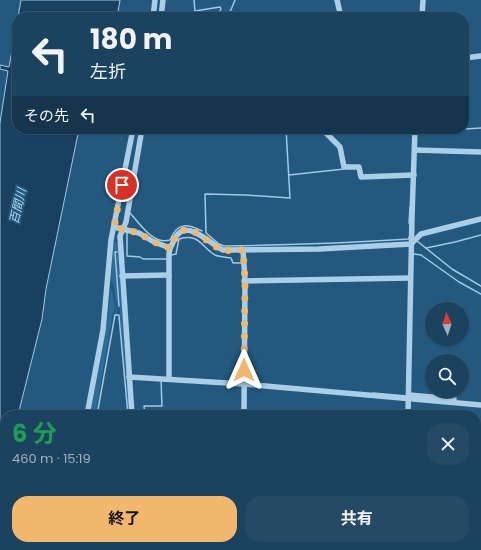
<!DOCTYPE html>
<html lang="ja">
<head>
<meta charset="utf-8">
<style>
	:root { --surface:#1b435f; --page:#244a65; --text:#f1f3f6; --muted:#a0b0bd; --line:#395c74; --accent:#f1b86d }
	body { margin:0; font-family:Poppins,"Noto Sans JP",sans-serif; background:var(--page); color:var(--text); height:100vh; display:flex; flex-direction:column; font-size:15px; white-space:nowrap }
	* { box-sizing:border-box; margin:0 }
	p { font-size:13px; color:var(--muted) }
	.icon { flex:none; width:22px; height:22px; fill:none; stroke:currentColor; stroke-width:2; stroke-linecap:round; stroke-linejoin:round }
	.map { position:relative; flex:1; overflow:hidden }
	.details { position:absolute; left:0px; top:410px; width:481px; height:140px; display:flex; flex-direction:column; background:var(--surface); border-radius:16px 16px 0 0; box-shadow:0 1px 3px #0004,0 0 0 1px var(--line) }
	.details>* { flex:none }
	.hud { position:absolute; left:12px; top:12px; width:457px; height:122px; border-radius:16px; box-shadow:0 1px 3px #0004,0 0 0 1px var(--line); background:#1b435f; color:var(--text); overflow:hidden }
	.needle { width:26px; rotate:357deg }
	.fabs { position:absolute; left:425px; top:302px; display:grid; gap:8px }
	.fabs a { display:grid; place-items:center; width:44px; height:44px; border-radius:50%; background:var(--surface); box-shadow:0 1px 3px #0004,0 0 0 1px var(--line); font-size:20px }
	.pin { position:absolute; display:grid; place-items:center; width:34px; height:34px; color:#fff; margin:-17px; border:2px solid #fff; border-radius:50%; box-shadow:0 1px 4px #0007 }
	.me { position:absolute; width:44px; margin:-22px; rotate:0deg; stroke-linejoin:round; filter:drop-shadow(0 0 3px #0008) }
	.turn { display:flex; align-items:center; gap:14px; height:84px; padding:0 12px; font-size:18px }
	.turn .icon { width:52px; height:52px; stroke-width:2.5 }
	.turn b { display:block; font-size:28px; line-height:34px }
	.then { display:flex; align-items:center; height:38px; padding:0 12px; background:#0003; gap:8px; font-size:15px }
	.round { display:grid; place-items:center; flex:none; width:42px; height:42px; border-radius:16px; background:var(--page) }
	.head { display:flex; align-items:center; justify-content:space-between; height:68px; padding:0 12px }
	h1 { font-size:24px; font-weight:700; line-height:30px; color:#1e9e55 }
	.cta { display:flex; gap:8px; margin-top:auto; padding:8px 12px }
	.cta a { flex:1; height:46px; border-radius:16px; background:var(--accent); color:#111; font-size:16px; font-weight:700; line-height:46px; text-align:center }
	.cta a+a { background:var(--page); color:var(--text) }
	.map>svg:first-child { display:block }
	.green { fill:#2e6c97 }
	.water { fill:#19415f; stroke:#9ecae7 }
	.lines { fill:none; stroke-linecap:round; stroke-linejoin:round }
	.stream { stroke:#9ecae7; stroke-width:1.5 }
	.minor { stroke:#aacee6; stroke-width:5.5 }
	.route { stroke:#f1b86d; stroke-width:7; stroke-dasharray:0 12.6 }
	.labels { text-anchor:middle; stroke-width:4; stroke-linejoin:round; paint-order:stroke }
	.water-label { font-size:12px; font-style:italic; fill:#b5d7ee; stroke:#24597f }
</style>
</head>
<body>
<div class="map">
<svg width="481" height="550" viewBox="0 0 481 550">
	<rect width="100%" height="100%" fill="#24597f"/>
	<!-- green -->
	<g class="green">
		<polygon points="114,242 118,243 131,415 128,415 115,251 118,306 117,307 117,315 114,315 117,306 113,283 111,280 113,244"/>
		<polygon points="110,290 112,292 115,306 113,313 95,415 90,415 108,315"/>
	</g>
	<!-- water -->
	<g class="water">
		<polygon points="21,0 120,0 117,17 18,17"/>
		<polygon points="17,23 17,129 79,129 46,289 42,319 18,415 5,415 5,545 476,545 476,535 481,535 481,550 0,550 0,123 8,71 0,69 0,65 9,67"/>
	</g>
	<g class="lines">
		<!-- stream -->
		<g class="stream">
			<polyline points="194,0 195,11"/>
			<polyline points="183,17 195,11 220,7 221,9 217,17"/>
			<polyline points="228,17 235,0"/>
			<path d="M286,129L290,198L245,195L205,194L206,233L219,244L224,246C286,245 347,243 409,239V237"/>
			<polyline points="417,132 481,128"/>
			<polyline points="289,175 344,169"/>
			<path d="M130,213C140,224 153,245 170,240C177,223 186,223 202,231"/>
			<polyline points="409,223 410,207"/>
			<polyline points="127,231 127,256 140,257 143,259 167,259"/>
			<polyline points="417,241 452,269 481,286"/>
			<polyline points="426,248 455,242 481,235"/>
			<polyline points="117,252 115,252 119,306"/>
			<polyline points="414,254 421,255 459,282 481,294"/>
			<path d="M171,255L176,254L179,239C200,233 201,247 215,255C220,257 226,257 231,258L233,263H242"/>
			<polyline points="119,316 128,415"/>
			<polyline points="373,393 407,396"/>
			<polyline points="97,415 115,315 119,315"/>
			<polyline points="145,415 144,406 162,406 161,380"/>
			<polyline points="476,498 481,498"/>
		</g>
		<!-- minor -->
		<g class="minor">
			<polyline points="337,0 341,17"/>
			<polyline points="153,17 155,0"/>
			<polyline points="161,17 163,0"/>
			<polyline points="422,17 423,0"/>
			<polyline points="464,58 481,56"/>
			<polyline points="322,129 340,147 344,167 359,167 361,177 414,175"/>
			<polyline points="415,150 481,152"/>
			<path d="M114,227L139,233L154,242L170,248C173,244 174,238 178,234C189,221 212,245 223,250L319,249L411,244L421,234L481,219"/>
			<polyline points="243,250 245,280 244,415"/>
			<polyline points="122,276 169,275"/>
			<polyline points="244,281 410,278"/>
			<polyline points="169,376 169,254 170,248"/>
			<polyline points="129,377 244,384 481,405"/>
			<polyline points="409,395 454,399"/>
			<polyline points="87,415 103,330 111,240 133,129"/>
			<polyline points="132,415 120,236 126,222 142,129"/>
			<polyline points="408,415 412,216 415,129"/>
			<polyline points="0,433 5,434"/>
			<polyline points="476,503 481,504"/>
			<polyline points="476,518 481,516"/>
			<polyline points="400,545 401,550"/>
		</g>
	</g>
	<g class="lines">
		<!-- route -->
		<path class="route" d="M122,185L114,227L139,233L154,242L170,248C173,243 175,236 180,232C193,223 210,246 221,249C228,252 236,250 243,250L245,280L244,370"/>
	</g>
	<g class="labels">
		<!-- water labels -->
		<g class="water-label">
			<text transform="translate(18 206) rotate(-77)" y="4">百間川</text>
		</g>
	</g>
</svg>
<div class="fabs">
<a><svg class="needle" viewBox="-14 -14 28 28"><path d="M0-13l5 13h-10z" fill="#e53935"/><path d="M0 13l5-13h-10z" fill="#a0b0bd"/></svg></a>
<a><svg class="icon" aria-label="search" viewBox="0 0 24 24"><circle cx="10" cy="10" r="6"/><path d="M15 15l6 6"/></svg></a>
</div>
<div class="pin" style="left:122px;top:185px;background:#d93025"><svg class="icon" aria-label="arrive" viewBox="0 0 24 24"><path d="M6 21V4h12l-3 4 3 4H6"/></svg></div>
<svg class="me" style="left:244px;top:370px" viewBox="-20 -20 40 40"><path d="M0-17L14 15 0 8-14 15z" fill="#f1b86d" stroke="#fff" stroke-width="4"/></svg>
<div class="hud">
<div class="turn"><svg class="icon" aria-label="left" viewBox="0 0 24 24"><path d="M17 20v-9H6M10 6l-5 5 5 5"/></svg><div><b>180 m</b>左折</div></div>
<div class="then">その先<svg class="icon" aria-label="left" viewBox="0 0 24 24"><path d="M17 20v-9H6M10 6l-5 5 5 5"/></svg></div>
</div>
<section class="details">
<div class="head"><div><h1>6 分</h1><p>460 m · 15:19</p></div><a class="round"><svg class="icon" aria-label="close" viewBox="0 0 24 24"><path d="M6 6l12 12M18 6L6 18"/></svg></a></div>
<div class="cta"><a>終了</a><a>共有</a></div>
</section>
</div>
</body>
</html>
